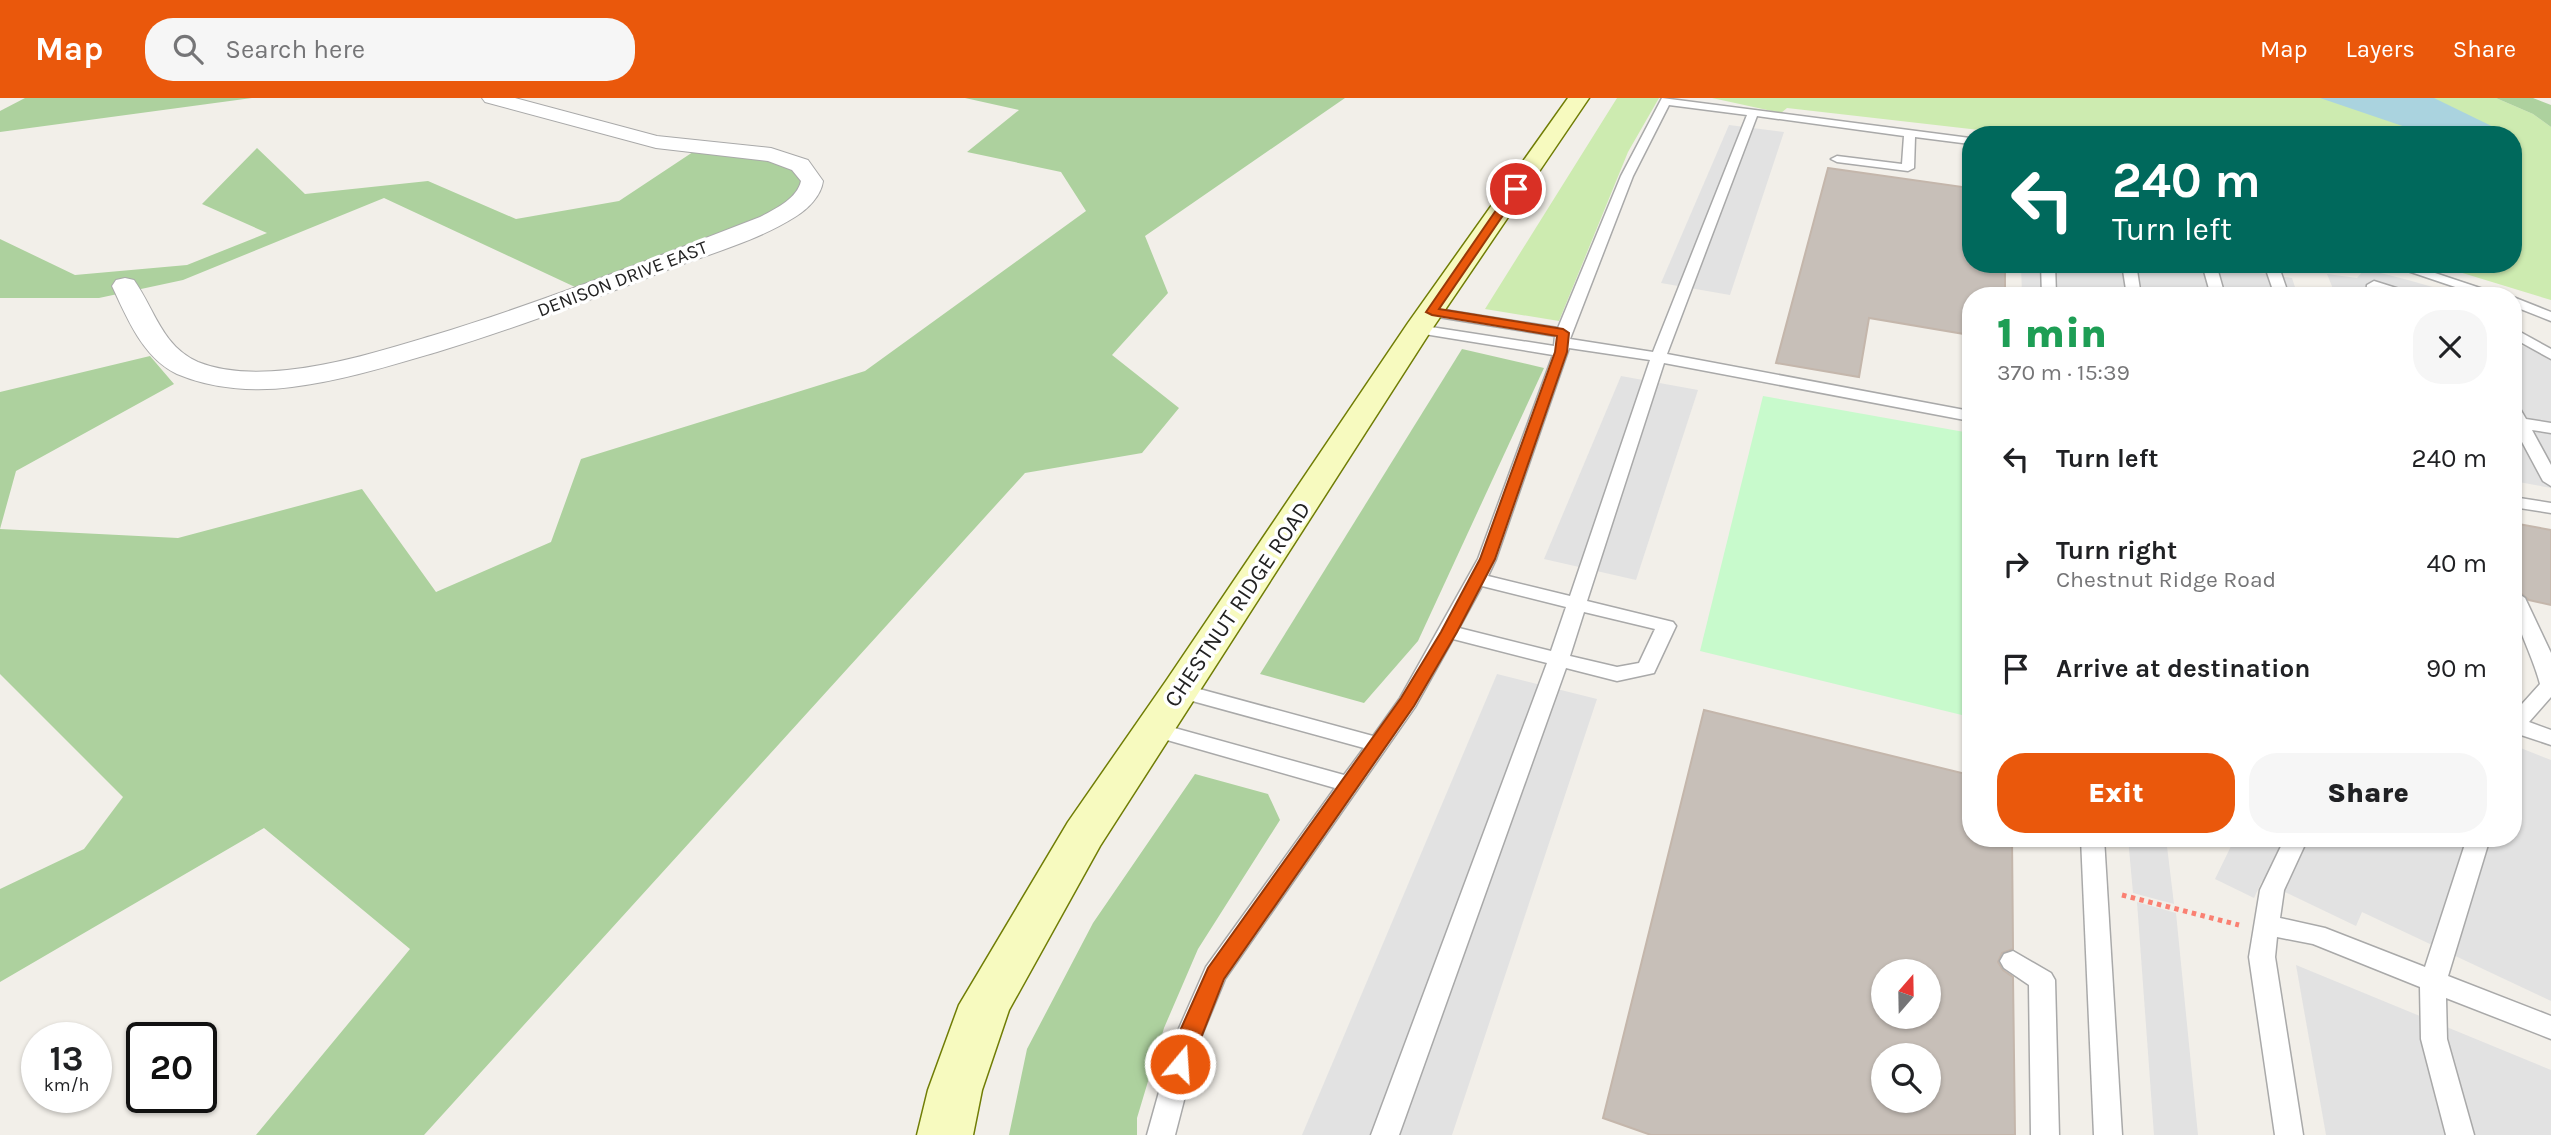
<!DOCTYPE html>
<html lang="en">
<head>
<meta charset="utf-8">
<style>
	:root { --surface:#fff; --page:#f6f6f6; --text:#202124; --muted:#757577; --accent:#ea580c }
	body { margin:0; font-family:Karla,sans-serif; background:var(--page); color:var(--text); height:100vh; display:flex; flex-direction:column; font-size:26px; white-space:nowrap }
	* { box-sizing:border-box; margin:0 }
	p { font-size:23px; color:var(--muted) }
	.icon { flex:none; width:38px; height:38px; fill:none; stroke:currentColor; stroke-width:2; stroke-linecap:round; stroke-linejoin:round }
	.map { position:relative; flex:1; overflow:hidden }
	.sheet { position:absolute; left:1962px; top:189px; width:560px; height:560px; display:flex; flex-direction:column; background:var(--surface); border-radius:28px; box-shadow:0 2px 5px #0004 }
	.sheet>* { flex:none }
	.hud { position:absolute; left:1962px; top:28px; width:560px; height:147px; border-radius:28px; box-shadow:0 2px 5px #0004; background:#00695c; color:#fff; overflow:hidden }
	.needle { width:46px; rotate:20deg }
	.buttons { position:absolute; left:1871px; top:861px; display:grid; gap:14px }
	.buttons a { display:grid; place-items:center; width:70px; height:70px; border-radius:50%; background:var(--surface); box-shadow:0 2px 5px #0004; font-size:35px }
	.speed { position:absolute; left:21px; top:924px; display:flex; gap:14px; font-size:35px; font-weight:700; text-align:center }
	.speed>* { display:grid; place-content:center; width:91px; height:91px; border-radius:50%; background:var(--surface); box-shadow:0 2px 5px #0004; line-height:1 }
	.speed small { font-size:18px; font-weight:400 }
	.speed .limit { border:4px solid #111; border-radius:10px; background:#fff; color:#111 }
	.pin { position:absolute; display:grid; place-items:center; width:60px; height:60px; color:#fff; margin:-30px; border:4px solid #fff; border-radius:50%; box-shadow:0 2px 7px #0007 }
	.me { position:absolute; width:77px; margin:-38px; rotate:18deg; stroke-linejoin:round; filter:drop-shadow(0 0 5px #0008) }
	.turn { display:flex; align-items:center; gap:24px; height:147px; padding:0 35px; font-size:32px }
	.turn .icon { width:91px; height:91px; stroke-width:2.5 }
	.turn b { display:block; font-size:49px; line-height:60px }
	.round { display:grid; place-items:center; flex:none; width:74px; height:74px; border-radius:28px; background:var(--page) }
	.overview { display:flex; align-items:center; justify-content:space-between; height:119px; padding:0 35px }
	h1 { font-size:42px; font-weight:800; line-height:52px; color:#1e9e55 }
	.cta { display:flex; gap:14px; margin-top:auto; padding:14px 35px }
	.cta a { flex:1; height:80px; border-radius:28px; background:var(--accent); color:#fff; font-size:28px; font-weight:800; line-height:80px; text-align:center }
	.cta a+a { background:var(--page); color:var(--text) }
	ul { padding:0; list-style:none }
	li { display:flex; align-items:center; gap:21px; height:105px; padding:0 35px }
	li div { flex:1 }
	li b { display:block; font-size:26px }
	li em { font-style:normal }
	header { display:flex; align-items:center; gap:42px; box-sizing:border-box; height:98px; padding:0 35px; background:var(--accent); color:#fff }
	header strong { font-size:33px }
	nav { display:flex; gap:38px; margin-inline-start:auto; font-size:24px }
	.search { width:490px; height:63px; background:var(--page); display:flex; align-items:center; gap:18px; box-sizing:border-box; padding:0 24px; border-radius:28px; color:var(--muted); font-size:26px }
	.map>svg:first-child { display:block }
	.grass { fill:#cdebb0 }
	.forest { fill:#add19e }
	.park { fill:#c8facc }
	.parking { fill:#e2e2e2 }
	.water { fill:#aad3df }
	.building { fill:#c7bfb8; stroke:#c4b6ab; stroke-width:2; fill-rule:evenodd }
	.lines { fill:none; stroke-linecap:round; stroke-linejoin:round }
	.lane-casing { stroke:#a9a9a9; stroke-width:3 }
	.street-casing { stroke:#a9a9a9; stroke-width:2 }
	.secondary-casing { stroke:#707d05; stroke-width:3 }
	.path { stroke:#fa8072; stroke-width:5; stroke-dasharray:4.5 4.5; stroke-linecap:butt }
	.lane { fill:#fff; fill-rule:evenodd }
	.street { fill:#fff; fill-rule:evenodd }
	.secondary { fill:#f7fabf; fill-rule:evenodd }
	.route { fill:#ea580c; stroke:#983908; stroke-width:2 }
	.labels { text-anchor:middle; stroke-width:7; stroke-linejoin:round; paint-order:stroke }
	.far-street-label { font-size:19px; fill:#222; stroke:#fff }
	.street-label { font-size:23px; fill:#222; stroke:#fff }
</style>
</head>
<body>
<header>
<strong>Map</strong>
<div class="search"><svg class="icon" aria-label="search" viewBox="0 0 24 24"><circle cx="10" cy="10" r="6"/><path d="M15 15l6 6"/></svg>Search here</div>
<nav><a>Map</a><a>Layers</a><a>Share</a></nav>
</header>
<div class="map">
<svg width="2551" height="1037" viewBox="0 0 2551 1037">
	<rect width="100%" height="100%" fill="#f2efe9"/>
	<!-- grass -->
	<g class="grass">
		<polygon points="1617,0 1659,0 1628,54 1559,223 1485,211"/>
		<polygon points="1712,0 2496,0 2533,16 2551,29 2551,202 2433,166 2513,166 2513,37 2023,37 1787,10 1781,15"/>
	</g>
	<!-- forest -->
	<g class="forest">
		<polygon points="25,0 252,0 0,34 0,13"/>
		<polygon points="965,0 1345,0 1145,138 1168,195 1112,257 1179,310 1142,355 1025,375 424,1037 256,1037 410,851 264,730 0,884 0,791 84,751 123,699 0,576 0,294 150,258 174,286 16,373 0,431 178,440 362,391 436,494 551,444 581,361 865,273 1086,113 1061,74 967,54 1019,12"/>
		<polygon points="2496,0 2533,0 2551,7 2551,29 2533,16"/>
		<polygon points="257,50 305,96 428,83 516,121 619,103 699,50 796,68 806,104 590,196 384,100 183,182 99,200 0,200 0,141 75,177 187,167 267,135 202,106"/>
		<polygon points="1462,251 1544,270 1418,543 1364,605 1260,576"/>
		<polygon points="1195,676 1268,696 1280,722 1198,851 1164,930 1137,1020 1137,1037 1009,1037 1027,951 1093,825"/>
	</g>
	<!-- park -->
	<polygon class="park" points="1763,298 1970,335 1970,619 1700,553"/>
	<!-- parking -->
	<g class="parking">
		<polygon points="1729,27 1784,34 1730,197 1661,185"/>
		<polygon points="2021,166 2238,166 2240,172 2292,180 2298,198 2022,198"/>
		<polygon points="2365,171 2408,182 2464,198 2336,198 2327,176 2357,180"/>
		<polygon points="2513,248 2551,249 2551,390 2513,383"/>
		<polygon points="1621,278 1698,292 1636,482 1544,461"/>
		<polygon points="1497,576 1597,601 1452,1037 1302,1037"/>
		<polygon points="2513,647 2551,662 2551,903 2362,814 2356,828 2262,783 2254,800 2215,781 2235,740 2513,740"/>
		<polygon points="2128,740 2166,740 2174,806 2133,795"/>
		<polygon points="2137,804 2176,815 2198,1037 2154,1037"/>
		<polygon points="2296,867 2551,972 2551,1037 2326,1037"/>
	</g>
	<!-- water -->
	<polygon class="water" points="2320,0 2434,0 2510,37 2429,37"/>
	<!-- building -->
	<g class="building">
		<polygon points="1828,70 1970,90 1970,166 2005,166 2005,198 1970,198 1970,237 1869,220 1859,279 1776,265"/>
		<polygon points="2513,425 2551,432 2551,507 2529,502 2517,492 2513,492"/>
		<path d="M1704,612L1970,677V740H2012L2013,851L2002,855L1998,864L2003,872L2013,879L2015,1037H1651L1603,1020ZM1883,873H1928V919H1883ZM1883,957H1928V1003H1883Z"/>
	</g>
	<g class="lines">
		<defs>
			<g id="lane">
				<path d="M1662,0L1970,40V46L1915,39L1914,70L1908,73L1837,64L1831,61L1837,58L1902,66L1904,38L1757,18L1667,256L1970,313V323L1664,265L1587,503L1673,524L1676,528L1654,575L1617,583L1566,570L1399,1037H1371L1547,565L1453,541L1415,609L1225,881L1199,944L1175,1037H1147L1173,944L1206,869L1335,690L1146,636L1142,631L1146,626L1153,624L1344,677L1364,650L1174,598L1171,593L1174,588L1181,586L1373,638L1400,600L1478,461L1553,257L1418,235L1411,231L1418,227L1554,248L1555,238L1432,218L1425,214L1432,210L1558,230L1621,78ZM1669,7L1747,17L1653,254L1570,241L1633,78ZM1569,250L1650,262L1570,498L1488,478L1496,461ZM1482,488L1566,509L1551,553L1459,530ZM1584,514L1655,531L1639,565L1617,569L1570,558Z"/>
				<polygon points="2041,166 2055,166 2056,198 2042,198"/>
				<polygon points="2122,166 2136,166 2141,198 2127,198"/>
				<polygon points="2202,166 2216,166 2225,198 2211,198"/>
				<polygon points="2264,166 2278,166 2289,198 2275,198"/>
				<polygon points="2387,166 2408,166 2504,198 2482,198"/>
				<polygon points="2374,183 2412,195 2414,198 2393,198 2380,194 2380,198 2366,198 2367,187"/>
				<polygon points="2513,199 2551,214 2551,223 2513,208"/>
				<polygon points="2513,230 2551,251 2551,261 2513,240"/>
				<polygon points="2513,307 2519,309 2526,321 2551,325 2551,335 2532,332 2551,367 2551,388 2543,383 2513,327"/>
				<polygon points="2513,399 2551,405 2551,415 2513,409"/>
				<path d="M2516,494L2525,500L2551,555V599L2529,624L2551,632V647L2521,637L2513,639V616L2540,586C2532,554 2513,526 2513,495Z"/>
				<polygon points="2081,740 2104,740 2122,1037 2094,1037"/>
				<polygon points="2285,740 2308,740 2284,792 2280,820 2325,830 2425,869 2467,740 2490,740 2448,878 2551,918 2551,941 2446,900 2447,941 2474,1037 2446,1037 2421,941 2420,889 2313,846 2277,839 2275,859 2303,1037 2275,1037 2249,859 2260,792"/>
				<polygon points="2013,853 2051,875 2055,882 2059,1037 2031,1037 2029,887 2004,870 2000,863 2004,856"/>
			</g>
			<path id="street" d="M482,0H515L657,38L771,50L808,62L823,83C821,98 808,111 795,119C757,143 709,156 667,172C591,202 515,230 437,254C389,268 341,283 292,289C255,294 212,291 177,276C143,260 127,220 112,188L116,182L125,180L134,182C155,212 162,248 198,264C225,275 258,275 287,272C336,267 384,252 431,238C543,204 651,161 760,119C775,111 797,101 801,83L792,72L768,63L656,50L485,4Z"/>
			<polygon id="secondary" points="1568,0 1589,0 1432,231 1100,748 1009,912 982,992 973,1037 917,1037 928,992 959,907 1068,724 1166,583 1408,225"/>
		</defs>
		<!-- lane casing -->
		<use href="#lane" class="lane-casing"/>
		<!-- street casing -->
		<use href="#street" class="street-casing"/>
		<!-- secondary casing -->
		<use href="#secondary" class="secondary-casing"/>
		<!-- path -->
		<polyline class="path" points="2122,797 2239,827"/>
		<!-- lane -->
		<use href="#lane" class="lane"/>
		<!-- street -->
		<use href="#street" class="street"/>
		<!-- secondary -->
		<use href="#secondary" class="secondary"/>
	</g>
	<!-- route -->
	<polygon class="route" points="1512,89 1521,91 1439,211 1563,231 1569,235 1567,254 1495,461 1457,534 1414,608 1224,881 1188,973 1180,976 1172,973 1169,966 1175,944 1208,870 1401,600 1441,534 1480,461 1555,254 1557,238 1432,217 1426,214"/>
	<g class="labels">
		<!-- far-street labels -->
		<g class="far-street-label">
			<text transform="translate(622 180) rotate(-21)" y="7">DENISON DRIVE EAST</text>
		</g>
		<!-- street labels -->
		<g class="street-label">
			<text transform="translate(1237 506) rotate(-56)" y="8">CHESTNUT RIDGE ROAD</text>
		</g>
	</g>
</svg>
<div class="buttons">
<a><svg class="needle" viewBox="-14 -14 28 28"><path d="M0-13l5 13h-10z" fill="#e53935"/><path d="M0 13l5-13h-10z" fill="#757577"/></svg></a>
<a><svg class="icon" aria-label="search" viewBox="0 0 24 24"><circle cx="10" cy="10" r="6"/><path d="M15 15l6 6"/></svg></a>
</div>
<div class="speed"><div>13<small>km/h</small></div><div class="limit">20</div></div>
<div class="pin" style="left:1516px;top:91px;background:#d93025"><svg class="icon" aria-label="arrive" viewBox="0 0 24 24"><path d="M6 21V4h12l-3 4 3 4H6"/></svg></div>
<svg class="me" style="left:1180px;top:966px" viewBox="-20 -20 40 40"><circle r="17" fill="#ea580c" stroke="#fff" stroke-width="3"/><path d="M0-11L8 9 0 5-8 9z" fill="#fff"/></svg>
<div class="hud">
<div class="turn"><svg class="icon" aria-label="left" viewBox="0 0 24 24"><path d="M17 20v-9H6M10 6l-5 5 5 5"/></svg><div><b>240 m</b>Turn left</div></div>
</div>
<section class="sheet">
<div class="overview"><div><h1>1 min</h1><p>370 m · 15:39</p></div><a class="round"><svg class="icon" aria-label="close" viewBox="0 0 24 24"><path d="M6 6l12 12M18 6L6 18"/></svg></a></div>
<ul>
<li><svg class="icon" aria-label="left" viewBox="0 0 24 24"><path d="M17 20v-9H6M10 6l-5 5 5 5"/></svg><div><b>Turn left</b></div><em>240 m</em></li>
<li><svg class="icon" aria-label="right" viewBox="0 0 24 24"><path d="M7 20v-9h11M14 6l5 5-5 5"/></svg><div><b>Turn right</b><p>Chestnut Ridge Road</p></div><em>40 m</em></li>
<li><svg class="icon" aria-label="arrive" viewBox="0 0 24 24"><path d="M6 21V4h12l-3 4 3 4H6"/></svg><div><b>Arrive at destination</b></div><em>90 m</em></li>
</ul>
<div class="cta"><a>Exit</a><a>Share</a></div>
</section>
</div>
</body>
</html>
